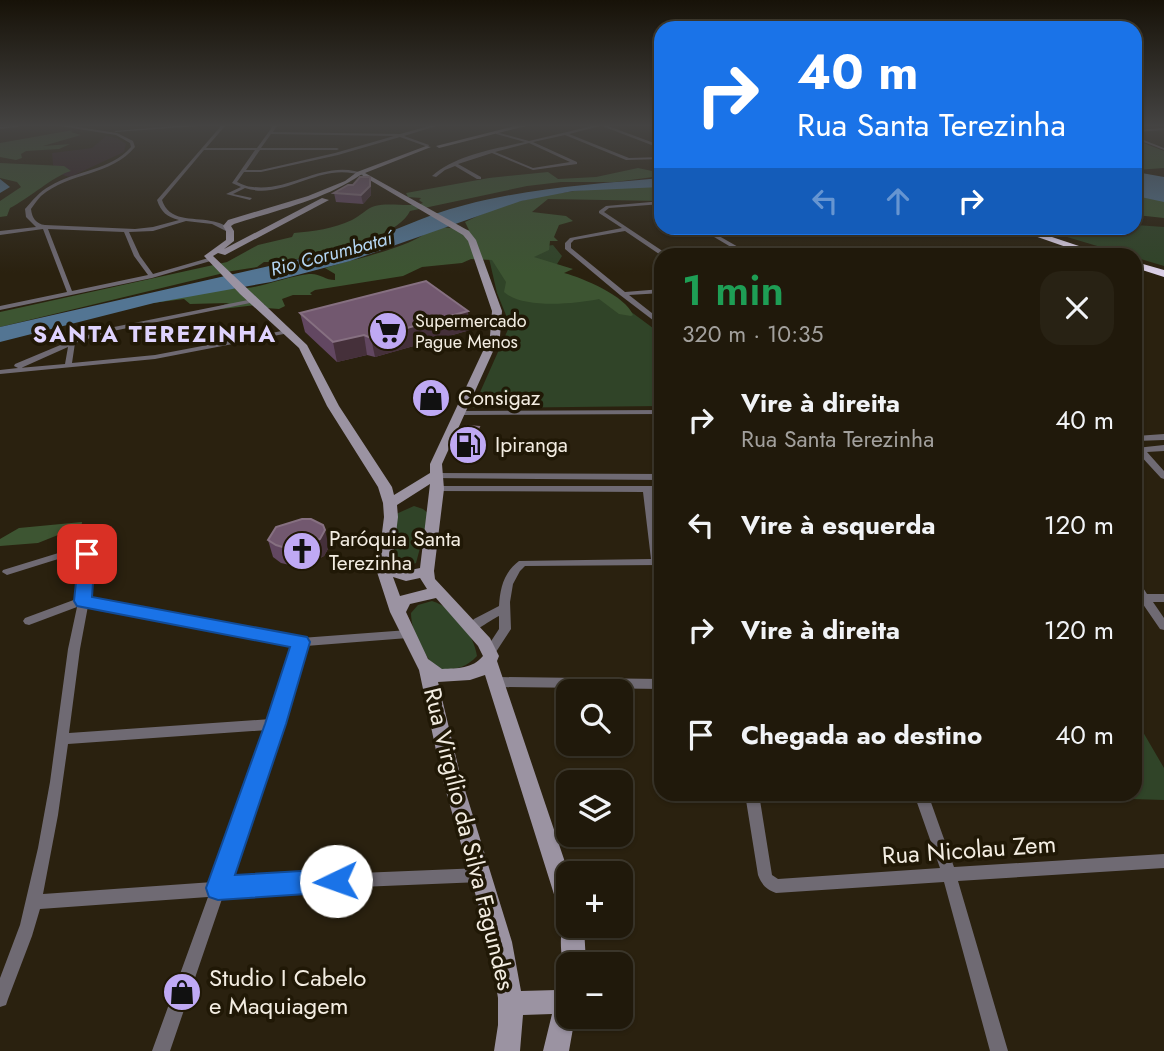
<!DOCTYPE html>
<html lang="pt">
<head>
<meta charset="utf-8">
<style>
	:root { --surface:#20190b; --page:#282214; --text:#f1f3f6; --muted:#a2a09d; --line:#3d382c }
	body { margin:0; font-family:Jost,sans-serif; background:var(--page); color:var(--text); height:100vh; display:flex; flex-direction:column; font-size:26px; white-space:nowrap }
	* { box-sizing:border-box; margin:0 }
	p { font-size:23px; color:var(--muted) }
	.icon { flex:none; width:38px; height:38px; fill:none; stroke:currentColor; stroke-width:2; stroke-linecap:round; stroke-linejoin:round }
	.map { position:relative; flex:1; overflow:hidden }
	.details { position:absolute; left:654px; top:248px; width:488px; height:553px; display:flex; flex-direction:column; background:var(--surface); border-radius:21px; box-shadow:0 2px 5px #0004,0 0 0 2px var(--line) }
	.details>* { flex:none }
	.guide { position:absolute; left:654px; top:21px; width:488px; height:214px; border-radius:21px; box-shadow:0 2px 5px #0004,0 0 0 2px var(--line); background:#1a73e8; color:#fff; overflow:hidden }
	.buttons { position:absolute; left:556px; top:679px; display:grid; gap:14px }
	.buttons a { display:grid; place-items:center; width:77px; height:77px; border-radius:14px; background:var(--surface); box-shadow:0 2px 5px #0004,0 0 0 2px var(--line); font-size:35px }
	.pin { position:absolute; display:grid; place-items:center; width:60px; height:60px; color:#fff; margin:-30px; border-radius:14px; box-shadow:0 4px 10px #0006 }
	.me { position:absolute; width:77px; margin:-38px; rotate:267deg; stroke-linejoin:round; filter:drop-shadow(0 0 5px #0008) }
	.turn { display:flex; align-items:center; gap:24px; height:147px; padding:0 28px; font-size:32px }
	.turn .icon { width:91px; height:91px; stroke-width:2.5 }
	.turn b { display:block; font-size:49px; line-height:60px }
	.lanes { display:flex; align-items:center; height:66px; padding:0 28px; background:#0003; justify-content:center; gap:35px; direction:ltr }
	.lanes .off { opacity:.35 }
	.round { display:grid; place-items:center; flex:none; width:74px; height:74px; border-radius:21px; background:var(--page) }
	.head { display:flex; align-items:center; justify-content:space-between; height:119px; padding:0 28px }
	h1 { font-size:42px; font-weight:600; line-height:52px; color:#1e9e55 }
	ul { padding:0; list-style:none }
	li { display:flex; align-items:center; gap:21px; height:105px; padding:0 28px }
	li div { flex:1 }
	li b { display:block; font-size:26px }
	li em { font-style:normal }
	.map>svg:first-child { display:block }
	.industrial { fill:#362329 }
	.green { fill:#304428 }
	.forest { fill:#3d5532 }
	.water { fill:#537593 }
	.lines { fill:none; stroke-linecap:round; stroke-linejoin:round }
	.river { fill:#537593; fill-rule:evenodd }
	.street { fill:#6f6a73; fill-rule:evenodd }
	.secondary { fill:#9b93a2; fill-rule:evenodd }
	.highway { fill:#dbd0e7; fill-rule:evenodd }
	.wall { fill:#624761 }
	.shaded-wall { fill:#45303a }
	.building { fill:#72586f; stroke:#867081; stroke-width:2 }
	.route { fill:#1a73e8; stroke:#114b97; stroke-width:2 }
	.labels { text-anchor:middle; stroke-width:7; stroke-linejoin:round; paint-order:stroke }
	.far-poi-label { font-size:18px; fill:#f3ede2; stroke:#201806; text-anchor:start }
	.far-water-label { font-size:19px; font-style:italic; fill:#b5d6f4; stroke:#201806 }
	.poi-label { font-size:21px; fill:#f3ede2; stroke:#201806; text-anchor:start }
	.far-district-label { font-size:23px; font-weight:bold; letter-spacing:2px; fill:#dfd3fe; stroke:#201806 }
	.near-street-label { font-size:24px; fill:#f3ede2; stroke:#201806 }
	.near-poi-label { font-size:24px; fill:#f3ede2; stroke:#201806; text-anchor:start }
</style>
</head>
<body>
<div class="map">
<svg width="1164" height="1051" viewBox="0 0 1164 1051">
	<rect width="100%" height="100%" fill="#2a210f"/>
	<!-- industrial -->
	<polygon class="industrial" points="106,136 117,138 126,144 124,152 70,177 63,175 53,165 52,153 92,148"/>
	<!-- green -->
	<g class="green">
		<polygon points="1136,225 1164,227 1164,266 1037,228 1136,228"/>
		<polygon points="553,245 562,256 554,269 607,294 661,334 661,406 473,408 510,325 497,293 488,254"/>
		<polygon points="414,506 423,509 429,514 416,563 400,569 393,564 396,514"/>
		<path d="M432,601C455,608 473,633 477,656C465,669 453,670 436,669C424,654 411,632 411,613L418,605Z"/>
		<polygon points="1136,720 1164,768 1164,800 1035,796 1136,794"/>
	</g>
	<!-- forest -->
	<g class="forest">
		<polygon points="73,130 71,132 81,135 43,146 70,144 59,149 26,151 21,154 22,158 16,160 0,157 0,143"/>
		<polygon points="1136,140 1164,151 1164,168 1136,170"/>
		<path d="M0,163L64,166L71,171C55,175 28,199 10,208L7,216L0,217V201L21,187L17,182L0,178Z"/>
		<path d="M653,167L661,168V176L615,182H561L527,186L410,211C396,242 297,263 264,262L257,267L232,271L0,327V312L227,262L258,245L292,237L294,233C314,231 333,229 352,220C359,217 367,208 375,206C391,202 411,208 423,203L419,200L421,198L408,197L406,193L489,178L548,172L558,179L596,177L638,168L652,171Z"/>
		<path d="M661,184V201L548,199L532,212L566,216L573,221L559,225L554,237L558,241H550L549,250L534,257L573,269L564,273C583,278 626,296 633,315L631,316L619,314L599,299C574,304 523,309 504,292L506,282L492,260L471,259L462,263L422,267L403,276L315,290L310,293L312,295H293L282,299L285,306L279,309L266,308L264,304L205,311L229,303L190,304L184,299L113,308L229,288C253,292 282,277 309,274C320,273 325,280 335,280V274L325,268C349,260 421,246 433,226L469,230L465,222C527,190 594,189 661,184Z"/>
		<polygon points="1136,191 1164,195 1164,218 1136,215"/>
		<polygon points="82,522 81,530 97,536 58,535 38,543 0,546 0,539 19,528"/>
	</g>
	<!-- water -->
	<g class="water">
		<polygon points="1136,172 1164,177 1164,202 1136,196"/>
		<path d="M661,178V187L573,191L521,201L350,261L271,282L154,303L0,342V327L344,249C385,236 423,215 465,205C529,188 595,184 661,178Z"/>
	</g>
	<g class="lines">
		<!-- river -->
		<polygon class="river" points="0,179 10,187 0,193"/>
		<!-- street -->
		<g class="street">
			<polygon points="19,126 17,127 0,129 0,127"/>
			<path d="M60,126H71L117,133L133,141L135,147C111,176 69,172 41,196C37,200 34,205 31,209C32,218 36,224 45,225L135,229L153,227L179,220C167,217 161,212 157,200L221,126H225L206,148H257L273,126H277L273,132L400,134L429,126H436L404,136L429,145L428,147L400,137L338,155L261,172H244L237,182C242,184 247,187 253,187C293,192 326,157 367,175L365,176C354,173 344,171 332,173C303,177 275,198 245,188L233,194L252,198L250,200L226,194L241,187L232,183L255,150H204L162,200C169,222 192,217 211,221C219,222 225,225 232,230V232H228L212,224L186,221L153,231L129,232L140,256L153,274L212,257L214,258V260L152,278L0,310V306L67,292L43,229L0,235V231L36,227L26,217L25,209C33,200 39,192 50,186C76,170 110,171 131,147L130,143L116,135ZM271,134L394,136L335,153L261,170H246L260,150H337L339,149L337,148H261ZM48,229L124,232L134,256L148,275L72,291Z"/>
			<polygon points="176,126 198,126 116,132 114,131"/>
			<path d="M592,126H600L569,134L629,158L662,157V159L626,160L565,135L533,142L577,162V164L533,170L492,153L458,164L481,177V179H477L455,166L445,170L436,177L432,176C456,155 494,149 525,142L496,134V132L529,141ZM529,143L570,162L533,168L495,152Z"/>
			<polygon points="602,126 608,126 662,146 662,149"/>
			<polygon points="1164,128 1164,130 1136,132 1136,130"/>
			<polygon points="1136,137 1164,148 1164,150 1136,139"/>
			<polygon points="662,201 662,204 609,208 604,212 670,256 662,256 625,231 574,240 571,243 571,248 625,292 662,289 662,293 629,295 662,321 662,327 620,295 565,249 565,243 570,238 622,228 599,213 599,211 606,206"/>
			<polygon points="699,228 705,228 754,256 746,256"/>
			<path d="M253,299L256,301L255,302L113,331L75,343L72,363L155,355L287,330L289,331V333L155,359L0,374V370L18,368L14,366L15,364L70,341L109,328ZM68,347L65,364L19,368H21Z"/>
			<polygon points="662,410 662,414 461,415 457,413 461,411"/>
			<polygon points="1164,434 1164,440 1136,441 1136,436"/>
			<polygon points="1164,445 1164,451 1147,452 1164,471 1164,479 1161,478 1138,453 1136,454 1136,448"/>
			<polygon points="434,473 662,474 662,480 431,478 430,476 431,474"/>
			<path d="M437,486H662V492H652L662,565L525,566L520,571L513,584L510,602L511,629L494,655L490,656L486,655L484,652L499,629V616C494,618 475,631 473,632C471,632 470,631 468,631L466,628L474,619L499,606C500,588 504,572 519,561L651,559L643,492L434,491L432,489L434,487Z"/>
			<path d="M78,547L91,552L92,554L93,577L90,599L301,638L408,630L412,631L414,634L412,637L408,638L306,646L282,724L228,881L311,875L481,868L486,870L488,875L486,880L481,882L311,889L223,896L170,1051H152L208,897L40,909L32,936L8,999L6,1005L0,1007V978L20,925L38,848L50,782L68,649L77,607L29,625L25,624L23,621L25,618L79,598L82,577V556L77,553L71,555L7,575L2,572L3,570ZM88,606L294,645L271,719L69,733L80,649ZM268,730L213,882L43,894L58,815L68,744Z"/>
			<polygon points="1136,582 1140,583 1147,594 1164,594 1164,602 1153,602 1164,618 1164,630 1160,629 1136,594"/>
			<polygon points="498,677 662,679 662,689 498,687 494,685 492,682 494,679"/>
			<path d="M745,794H759L772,875L778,879L940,868L914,794H928L954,867L1164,854V868L958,881L1008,1051H990L944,882L776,893C766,889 762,885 758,875Z"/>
		</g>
		<!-- secondary -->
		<g class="secondary">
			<polygon points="515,126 526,126 439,148 436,146"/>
			<path d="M426,146L431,147L365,173L469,231L476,240L502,311L500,336L442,464L444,489L434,571L435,579L490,638L499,656L497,661L569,874V926H584L586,964H569V973L566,972C560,958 558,929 567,917L561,915L558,907L485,675L470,680L438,682L460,774L512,942L521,991L557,990L561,982L569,978V1017H575L569,1051H543L552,1014L523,1015L520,1051H494L498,1025V998L489,942L441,774L419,670L390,612L377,572L384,517L383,503L378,487L327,406L299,348L240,294L204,256L226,240V231L223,226L228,220L308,196L345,181L357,172ZM362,174L363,176L463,235L468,241L492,311L490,336L430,464V473L394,495L392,487L339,406L307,345L213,256L218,253L225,255L329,200L322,198L224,249L234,241V231L231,226L234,224C278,210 324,200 362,174ZM430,484L420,568L406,571L392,566L398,517L397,505ZM393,577L406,581L420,578L427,589L400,596ZM436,598L478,646L483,656C472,669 458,668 442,669L428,659L406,612L410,604Z"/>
		</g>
		<!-- highway -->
		<g class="highway">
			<polygon points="1012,228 1025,228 1109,256 1092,256"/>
			<polygon points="1136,262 1164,270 1164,277 1136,268"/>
		</g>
	</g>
	<!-- wall -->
	<g class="wall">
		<polygon points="370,177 371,195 363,204 336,202 334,193"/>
		<polygon points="300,313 470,330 375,357 367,355 337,362 305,332"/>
		<polygon points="480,433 468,459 455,458 455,452"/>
		<polygon points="268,540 329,547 324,556 306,565 294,566 281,563 273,557"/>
	</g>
	<!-- shaded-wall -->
	<g class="shaded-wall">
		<polygon points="370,177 371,195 363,204 361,195"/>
		<polygon points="468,311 470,330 375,357 371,338"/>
		<polygon points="364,335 367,355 337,362 333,342"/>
		<polygon points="479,427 480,433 468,459 468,453"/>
		<polygon points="325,530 329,547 324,556 306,565 302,548"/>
	</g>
	<!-- building -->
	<g class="building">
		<polygon points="360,177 370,177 370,186 361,195 334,193 348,185 353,185"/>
		<polygon points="426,281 468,311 371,338 364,335 333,342 300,313"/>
		<polygon points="467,426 479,427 468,453 455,452"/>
		<polygon points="302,519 311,519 323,525 325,530 320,539 302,548 289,549 276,545 268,540 276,527"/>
	</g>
	<!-- sky -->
	<linearGradient id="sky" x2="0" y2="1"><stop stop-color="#171208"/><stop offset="0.46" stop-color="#444342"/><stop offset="1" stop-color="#444342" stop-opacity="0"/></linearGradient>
	<rect width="1164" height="273" fill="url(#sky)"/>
	<!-- route -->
	<polygon class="route" points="87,549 95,554 92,597 307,637 310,642 286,724 235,875 336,869 344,872 348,881 344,889 336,892 218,900 209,897 206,888 265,724 290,647 77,606 74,601 79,554"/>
	<!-- icons -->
	<defs>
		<symbol id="supermarket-disc" viewBox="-11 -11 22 22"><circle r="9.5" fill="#bfa9f4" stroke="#201806"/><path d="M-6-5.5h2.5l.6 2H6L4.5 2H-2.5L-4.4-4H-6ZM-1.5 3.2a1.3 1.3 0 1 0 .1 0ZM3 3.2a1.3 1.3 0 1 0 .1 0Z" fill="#111"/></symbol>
		<symbol id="shop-disc" viewBox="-11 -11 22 22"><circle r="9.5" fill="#bfa9f4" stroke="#201806"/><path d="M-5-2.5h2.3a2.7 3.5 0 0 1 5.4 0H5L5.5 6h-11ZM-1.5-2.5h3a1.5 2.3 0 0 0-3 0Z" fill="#111"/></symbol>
		<symbol id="fuel-disc" viewBox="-11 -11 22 22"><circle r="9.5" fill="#bfa9f4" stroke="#201806"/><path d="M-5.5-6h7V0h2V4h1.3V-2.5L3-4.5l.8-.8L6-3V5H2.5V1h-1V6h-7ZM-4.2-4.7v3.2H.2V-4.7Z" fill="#111"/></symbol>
		<symbol id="church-disc" viewBox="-11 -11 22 22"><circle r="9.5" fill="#bfa9f4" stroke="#201806"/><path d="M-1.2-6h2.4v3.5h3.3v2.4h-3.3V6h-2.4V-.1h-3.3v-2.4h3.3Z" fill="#111"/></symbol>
	</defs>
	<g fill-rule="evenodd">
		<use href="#supermarket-disc" x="366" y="309" width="44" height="44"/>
		<use href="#shop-disc" x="409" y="376" width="44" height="44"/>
		<use href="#fuel-disc" x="446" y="423" width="44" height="44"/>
		<use href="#church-disc" x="280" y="529" width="44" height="44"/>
		<use href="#shop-disc" x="160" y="970" width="44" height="44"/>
	</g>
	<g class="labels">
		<!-- far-poi labels -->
		<g class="far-poi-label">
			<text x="415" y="327">Supermercado<tspan x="415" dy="21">Pague Menos</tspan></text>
		</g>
		<!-- far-water labels -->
		<g class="far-water-label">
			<text transform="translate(331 253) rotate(-15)" y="7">Rio Corumbataí</text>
		</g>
		<!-- poi labels -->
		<g class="poi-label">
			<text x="458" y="405">Consigaz</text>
			<text x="495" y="452">Ipiranga</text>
			<text x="329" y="546">Paróquia Santa<tspan x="329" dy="24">Terezinha</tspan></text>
		</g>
		<!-- far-district labels -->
		<g class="far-district-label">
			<text x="155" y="342">SANTA TEREZINHA</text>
		</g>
		<!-- near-street labels -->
		<g class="near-street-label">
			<text transform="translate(469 839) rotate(76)" y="8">Rua Virgílio da Silva Fagundes</text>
			<text transform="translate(969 850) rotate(-4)" y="8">Rua Nicolau Zem</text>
		</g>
		<!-- near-poi labels -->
		<g class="near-poi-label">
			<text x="209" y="986">Studio I Cabelo<tspan x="209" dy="28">e Maquiagem</tspan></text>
		</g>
	</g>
</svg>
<div class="buttons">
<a><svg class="icon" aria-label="search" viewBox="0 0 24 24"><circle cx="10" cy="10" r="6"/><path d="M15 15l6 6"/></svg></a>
<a><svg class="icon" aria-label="layers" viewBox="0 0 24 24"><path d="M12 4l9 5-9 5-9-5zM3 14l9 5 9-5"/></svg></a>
<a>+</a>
<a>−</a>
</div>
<div class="pin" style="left:87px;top:554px;background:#d93025"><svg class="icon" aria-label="arrive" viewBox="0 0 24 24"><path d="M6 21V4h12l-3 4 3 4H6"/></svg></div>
<svg class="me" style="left:336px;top:881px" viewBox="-20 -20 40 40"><circle r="19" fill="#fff"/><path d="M0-13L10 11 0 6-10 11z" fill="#1a73e8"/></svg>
<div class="guide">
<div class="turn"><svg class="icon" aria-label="right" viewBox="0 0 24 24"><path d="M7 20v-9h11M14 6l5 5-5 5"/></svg><div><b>40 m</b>Rua Santa Terezinha</div></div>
<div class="lanes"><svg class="icon off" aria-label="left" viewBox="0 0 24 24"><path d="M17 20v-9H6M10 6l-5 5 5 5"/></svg><svg class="icon off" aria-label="ahead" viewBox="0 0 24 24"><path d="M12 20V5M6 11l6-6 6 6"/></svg><svg class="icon" aria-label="right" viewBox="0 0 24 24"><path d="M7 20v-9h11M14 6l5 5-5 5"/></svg></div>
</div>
<section class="details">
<div class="head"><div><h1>1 min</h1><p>320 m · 10:35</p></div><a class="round"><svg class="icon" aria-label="close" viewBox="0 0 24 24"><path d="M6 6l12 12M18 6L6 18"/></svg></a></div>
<ul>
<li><svg class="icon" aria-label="right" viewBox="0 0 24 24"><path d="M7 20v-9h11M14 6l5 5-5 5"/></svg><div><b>Vire à direita</b><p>Rua Santa Terezinha</p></div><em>40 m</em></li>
<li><svg class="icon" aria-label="left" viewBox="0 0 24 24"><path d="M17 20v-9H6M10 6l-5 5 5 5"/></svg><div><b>Vire à esquerda</b></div><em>120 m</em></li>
<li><svg class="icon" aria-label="right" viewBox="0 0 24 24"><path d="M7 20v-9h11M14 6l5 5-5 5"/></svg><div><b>Vire à direita</b></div><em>120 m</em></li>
<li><svg class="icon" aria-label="arrive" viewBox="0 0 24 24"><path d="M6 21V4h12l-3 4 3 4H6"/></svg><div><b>Chegada ao destino</b></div><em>40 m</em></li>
</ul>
</section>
</div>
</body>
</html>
